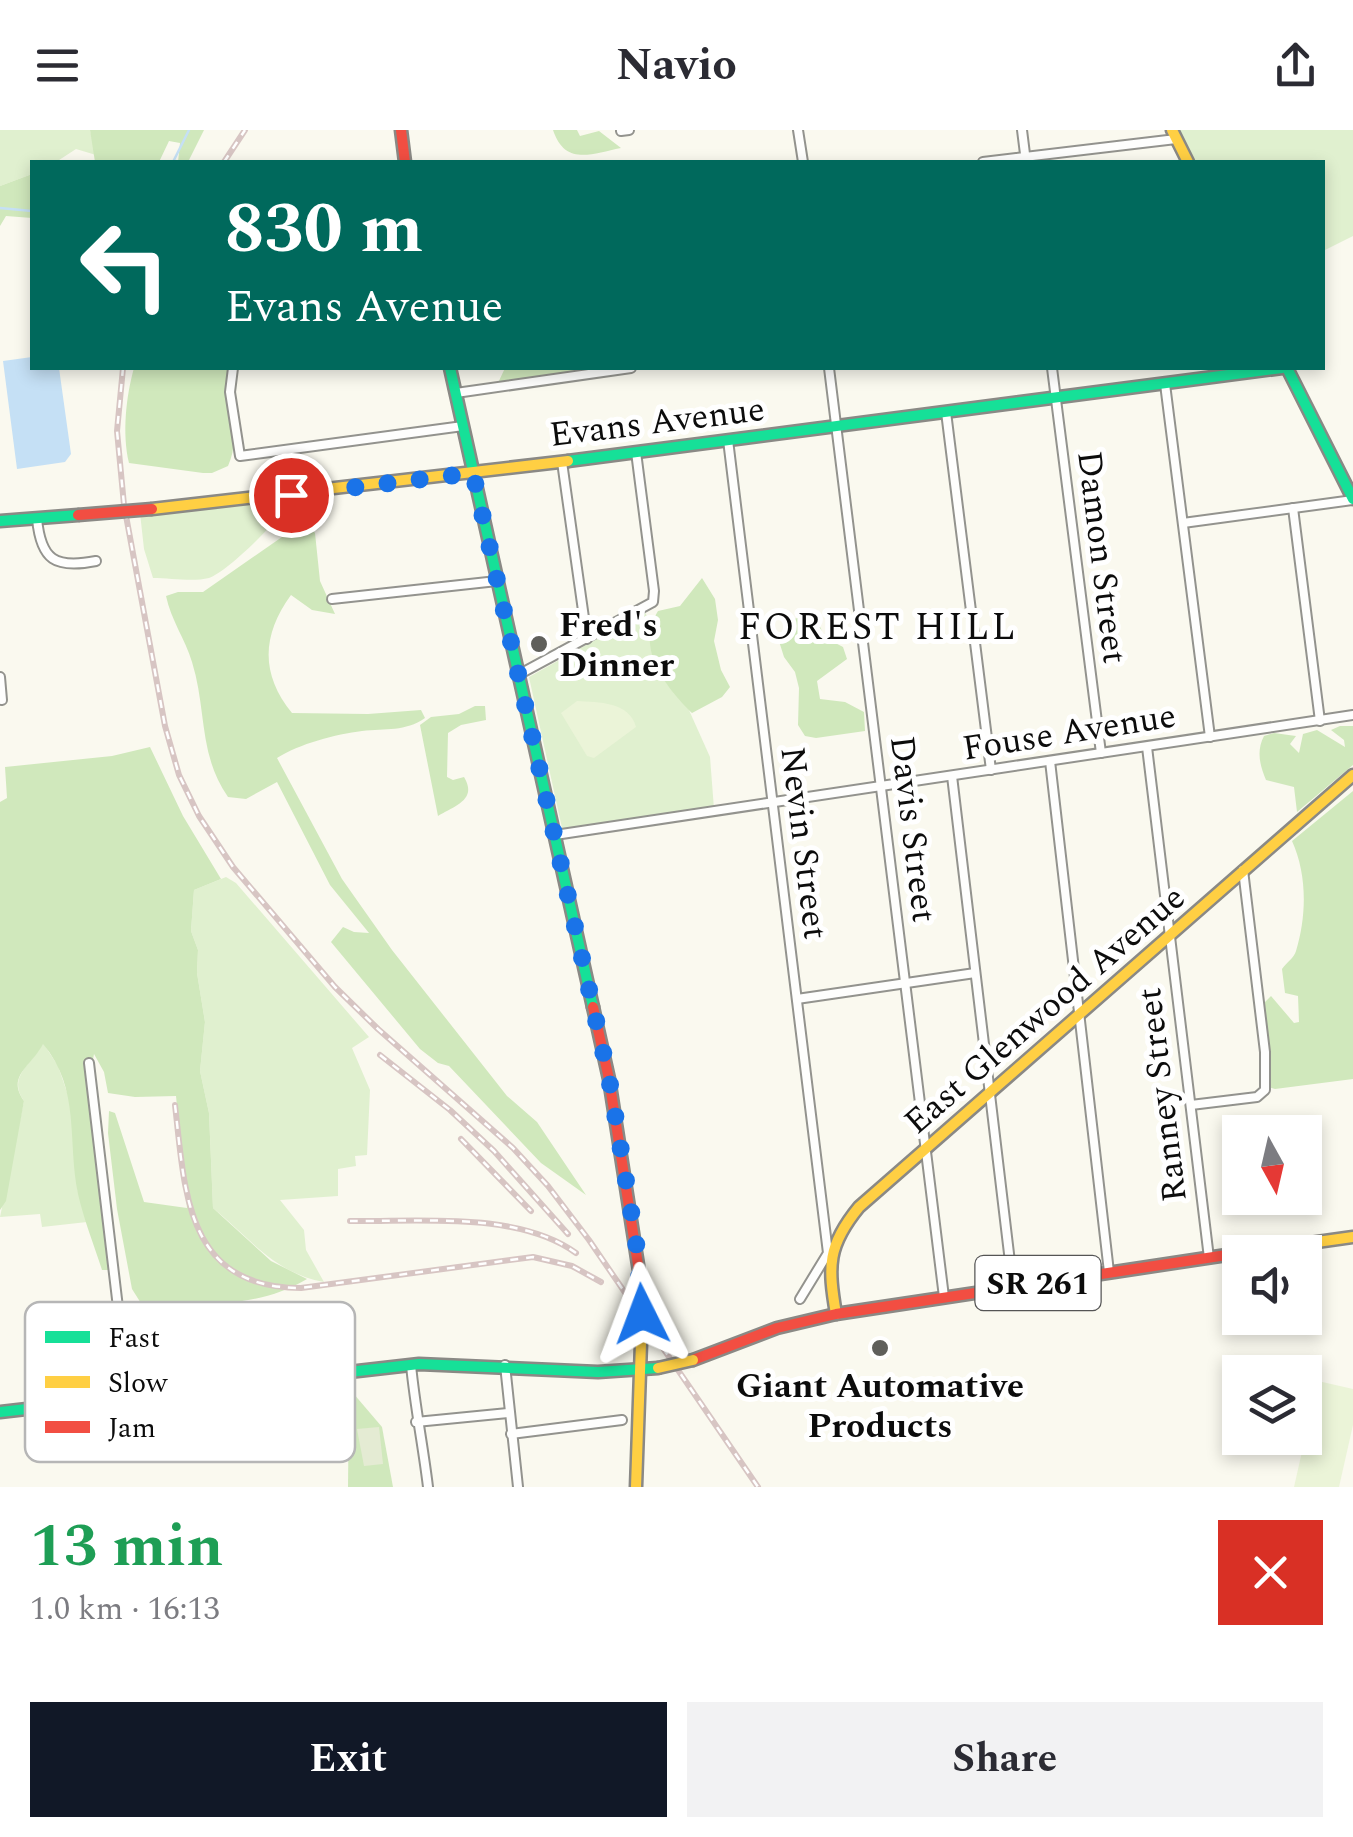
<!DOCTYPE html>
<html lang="en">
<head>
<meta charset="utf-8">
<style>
	:root { --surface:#fff; --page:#f2f2f3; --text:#2b2b33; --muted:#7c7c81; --accent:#111827 }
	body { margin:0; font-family:Spectral,serif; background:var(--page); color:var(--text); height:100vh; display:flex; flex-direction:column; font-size:38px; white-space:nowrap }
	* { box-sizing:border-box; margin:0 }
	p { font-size:32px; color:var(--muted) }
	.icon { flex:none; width:55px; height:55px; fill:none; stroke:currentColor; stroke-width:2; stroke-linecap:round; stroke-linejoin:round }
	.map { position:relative; height:1357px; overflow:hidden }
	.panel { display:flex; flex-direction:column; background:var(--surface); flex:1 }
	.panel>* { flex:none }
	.top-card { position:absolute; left:30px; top:30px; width:1295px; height:210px; border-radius:0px; box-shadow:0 5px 15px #0003; background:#00695c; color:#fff; overflow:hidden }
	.needle { width:65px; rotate:172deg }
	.tools { position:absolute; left:1222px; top:985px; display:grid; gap:20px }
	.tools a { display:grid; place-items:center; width:100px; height:100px; border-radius:0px; background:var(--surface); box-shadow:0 5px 15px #0003; font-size:50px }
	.pin { position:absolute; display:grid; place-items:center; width:85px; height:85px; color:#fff; margin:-42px; border:5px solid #fff; border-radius:50%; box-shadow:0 2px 10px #0007 }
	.me { position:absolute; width:110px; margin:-55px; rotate:357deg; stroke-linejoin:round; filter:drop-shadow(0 0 8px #0008) }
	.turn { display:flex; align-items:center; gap:35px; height:210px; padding:0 30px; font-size:45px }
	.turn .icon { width:130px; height:130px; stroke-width:2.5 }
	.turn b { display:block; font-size:70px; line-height:85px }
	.round { display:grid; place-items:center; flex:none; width:105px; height:105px; border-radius:0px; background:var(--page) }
	.overview { display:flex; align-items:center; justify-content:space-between; height:170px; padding:0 30px }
	h1 { font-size:60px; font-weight:700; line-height:75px; color:#1e9e55 }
	.button { display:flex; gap:20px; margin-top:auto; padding:20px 30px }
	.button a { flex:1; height:115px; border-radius:0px; background:var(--accent); color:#fff; font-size:40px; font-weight:700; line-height:115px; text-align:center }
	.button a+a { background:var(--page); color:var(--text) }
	header { display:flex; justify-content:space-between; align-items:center; height:130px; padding:0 30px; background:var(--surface); font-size:45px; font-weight:700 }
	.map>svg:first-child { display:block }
	.green { fill:#e0f0cf }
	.forest { fill:#d0e8bc }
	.cemetery { fill:#e4ebd3 }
	.pitch { fill:#ebf4d8 }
	.water { fill:#c5e0f5 }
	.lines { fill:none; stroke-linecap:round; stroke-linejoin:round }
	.stream { stroke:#c5e0f5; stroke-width:2.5 }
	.street-casing { stroke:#93938e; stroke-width:12 }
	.fast-casing { stroke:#8a8985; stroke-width:15 }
	.slow-casing { stroke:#8a8985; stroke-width:15 }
	.jam-casing { stroke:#8a8985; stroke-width:15 }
	.street { stroke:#fefefd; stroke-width:8 }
	.fast { stroke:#16e098; stroke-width:10 }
	.slow { stroke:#ffcf43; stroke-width:10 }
	.jam { stroke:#f24e42; stroke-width:10 }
	.rail-casing { stroke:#d7c5c3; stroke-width:6 }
	.rail { stroke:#fff; stroke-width:2.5; stroke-dasharray:8; stroke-linecap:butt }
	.slow-bridge-casing { stroke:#8a8985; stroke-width:15; stroke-linecap:butt }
	.jam-bridge-casing { stroke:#8a8985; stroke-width:15; stroke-linecap:butt }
	.slow-bridge { stroke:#ffcf43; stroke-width:10 }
	.jam-bridge { stroke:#f24e42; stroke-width:10 }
	.route { stroke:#1a73e8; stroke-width:18; stroke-dasharray:0 32.4 }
	.poi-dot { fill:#5f5f5b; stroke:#fff; stroke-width:4 }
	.labels { text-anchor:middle; stroke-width:10; stroke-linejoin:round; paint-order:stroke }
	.shield { fill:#fff; stroke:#555; stroke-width:2.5 }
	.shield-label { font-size:32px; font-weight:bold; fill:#0c0c0c }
	.street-label { font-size:35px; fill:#0c0c0c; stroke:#fff }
	.poi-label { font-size:35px; font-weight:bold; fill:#0c0c0c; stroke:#fff; text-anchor:start }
	.neighbourhood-label { font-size:38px; letter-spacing:2.5px; fill:#0c0c0c; stroke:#fff }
	.key { fill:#fff; stroke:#b6b6b6; stroke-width:2.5 }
	.key-label { font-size:28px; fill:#0c0c0c }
</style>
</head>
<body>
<header><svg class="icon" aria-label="menu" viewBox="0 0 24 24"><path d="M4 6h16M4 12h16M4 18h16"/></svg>Navio<svg class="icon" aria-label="share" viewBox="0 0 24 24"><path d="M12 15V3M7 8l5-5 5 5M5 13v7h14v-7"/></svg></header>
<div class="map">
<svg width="1353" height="1357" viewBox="0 0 1353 1357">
	<rect width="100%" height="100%" fill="#faf9ef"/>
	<!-- green -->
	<g class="green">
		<polygon points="0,0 90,0 96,25 76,19 56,32 32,32 32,44 0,56"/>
		<polygon points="1177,0 1353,0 1353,106 1323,121 1322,32 1193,32"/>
		<path d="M287,372C282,389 227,442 209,448C193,452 170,448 153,448L144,419L140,383Z"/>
		<polygon points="645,482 710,627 714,679 566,699 562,698 529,547"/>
		<path d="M226,747L236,753L369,907L352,918L370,960L367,1025L355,1026L356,1036L338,1039V1066L280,1070L304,1100L306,1120L324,1152C274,1143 250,1108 213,1078L209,983L200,941L205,892L197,843L198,820L191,801L194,760Z"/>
		<path d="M43,913L58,936L70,971L78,1062L96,1091L42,1097L40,1084L0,1087L24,971C7,946 31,936 43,913Z"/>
	</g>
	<!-- forest -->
	<g class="forest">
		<polygon points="90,0 204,0 188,32 178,32 180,13 169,11 159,32 95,32"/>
		<path d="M553,0H577L580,6L599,1L621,18C591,24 565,36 553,0Z"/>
		<polygon points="32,44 32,88 6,86 0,96 0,56"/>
		<path d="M134,238H232C217,275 245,300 228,336L212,343H203L129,333C122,304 126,266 134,238Z"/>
		<polygon points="505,238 604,238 498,253"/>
		<path d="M305,391L315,403L320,451L335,484L312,480L291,465C262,505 260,544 292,583L368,584L421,580L425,588C405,602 386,598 362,601C336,604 299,614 277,628L342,749L392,820L507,966L537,992L586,1065L541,1033L449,936L438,933L420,919L331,812L343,797L354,802L369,803L330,755L277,652L246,669L228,667C198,624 207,580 192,532C185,509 171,490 166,466L178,462H203Z"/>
		<path d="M702,448L715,469L718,490L714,511L721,540L730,557L722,567L692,583C665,556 635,518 658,481L680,476Z"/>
		<polygon points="805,486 821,498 822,506 843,517 847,529 817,551 820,569 845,572 864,582 865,601 816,608 805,606 798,595 799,558 795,542 784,527 778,508 779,503 793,496 794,489"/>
		<path d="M475,576H485L486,590L461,595L448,603L447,647L453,650L464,647C478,670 454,676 438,686L420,595L431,587L459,584Z"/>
		<path d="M1340,596H1353V635L1297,682L1294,657L1266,650C1260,636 1256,621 1264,606L1274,603L1296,606L1290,614L1299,623L1303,604L1317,600L1345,617L1344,610L1331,600Z"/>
		<path d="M150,617L183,686L221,749L194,760L191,801L198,820L197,843L205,892L200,941L209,983L213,1078L271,1131L307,1149C261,1177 204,1175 152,1173L156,1199L145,1207L132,1204L144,1178L132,1159L117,1079L108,1003L109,981L115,983L144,1072L187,1078L176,966L135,967L108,963L104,942L94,924L88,957L111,1140H102C94,1115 84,1090 78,1064C67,1011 81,959 43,914C31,937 6,946 24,971L6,1071L0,1080V672L7,668L5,637L112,626Z"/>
		<path d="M1353,661V949L1275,959L1268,957L1262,875L1271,866L1294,893L1299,892L1298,866L1285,863L1282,839C1287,832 1294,828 1296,821C1307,785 1307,744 1292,711Z"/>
		<polygon points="353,1263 382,1297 393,1357 348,1357 349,1266"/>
	</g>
	<!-- cemetery -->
	<polygon class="cemetery" points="379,1297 383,1334 364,1336 357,1299"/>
	<!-- pitch -->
	<g class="pitch">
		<path d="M577,571C598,572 630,572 636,597L594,628L587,626L561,583Z"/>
		<polygon points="1318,1251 1353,1259 1353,1295 1339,1357 1294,1357"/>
	</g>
	<!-- water -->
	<polygon class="water" points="32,227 32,238 59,238 71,324 65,332 17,339 3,231"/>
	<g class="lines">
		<!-- stream -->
		<g class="stream">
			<polyline points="173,32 189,0"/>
			<polyline points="0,78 32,81"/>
		</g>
		<defs>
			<g id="street">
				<polyline points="798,0 803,32"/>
				<polyline points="1022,0 1026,32"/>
				<polyline points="621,1 629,0"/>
				<polyline points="983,32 1176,9"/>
				<polyline points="233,238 230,262 240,326 463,296"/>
				<polyline points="829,238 944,1167"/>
				<polyline points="1052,238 1101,623"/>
				<polyline points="1165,254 1210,607"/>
				<polyline points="456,263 631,238"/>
				<polyline points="946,282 991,640"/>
				<polyline points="728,310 828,1123 800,1169"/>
				<polyline points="562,332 587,509"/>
				<polyline points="1293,378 1320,591"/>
				<path d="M37,389C41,430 55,439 96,431"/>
				<polyline points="1183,393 1353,370"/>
				<polyline points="332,469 497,451"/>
				<polyline points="518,545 653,472 654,461 636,322"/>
				<polyline points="0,547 2,570"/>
				<polyline points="1147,617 1209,1128"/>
				<polyline points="1050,631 1109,1142"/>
				<polyline points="952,646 1013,1157"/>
				<polyline points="555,705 1353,585"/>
				<polyline points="797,869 975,843"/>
				<polyline points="89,933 126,1245 126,1267"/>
				<polyline points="1191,975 1257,967 1265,960 1265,922 1243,740"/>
				<path d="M411,1235C415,1277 423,1315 428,1357"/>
				<polyline points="505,1235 518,1357"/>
				<polyline points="416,1292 508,1283"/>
				<polyline points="511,1304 622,1290"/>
			</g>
			<g id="fast">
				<polyline points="450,238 593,877"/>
				<polyline points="1287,238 1353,369"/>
				<polyline points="568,331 1282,238"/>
				<polyline points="0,391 78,385"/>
				<polyline points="0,1282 419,1234 598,1242 658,1238"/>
			</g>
			<g id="slow">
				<polyline points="1172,0 1188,32"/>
				<polyline points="152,379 568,331"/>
				<polyline points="1246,1122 1353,1107"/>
				<path d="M836,1184C828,1136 827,1116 859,1077L1353,645"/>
				<polyline points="636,1357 641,1213"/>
			</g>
			<g id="jam">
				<polyline points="401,0 405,32"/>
				<polyline points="593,877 609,949 641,1154"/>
				<polyline points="693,1230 777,1198 836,1184 1240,1123"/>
			</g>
		</defs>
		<!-- street casing -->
		<use href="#street" class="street-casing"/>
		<!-- fast casing -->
		<use href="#fast" class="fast-casing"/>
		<!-- slow casing -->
		<use href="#slow" class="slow-casing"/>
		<!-- jam casing -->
		<use href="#jam" class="jam-casing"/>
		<!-- street -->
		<use href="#street" class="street"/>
		<!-- fast -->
		<use href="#fast" class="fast"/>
		<!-- slow -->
		<use href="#slow" class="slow"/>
		<!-- jam -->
		<use href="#jam" class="jam"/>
		<defs>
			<g id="rail">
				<polyline points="224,32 245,0"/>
				<polyline points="123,238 117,301 124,375 165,596 179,645 199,686 233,737 335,857 378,899 513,1018 548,1056 589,1110 758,1357"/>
				<polyline points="380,925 450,980 494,1021 568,1104"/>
				<path d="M175,975C185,1061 185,1158 301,1158L533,1127L572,1136L601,1152"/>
				<polyline points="461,1009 531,1081"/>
				<path d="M350,1091C418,1092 518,1081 576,1123"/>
			</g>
		</defs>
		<!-- rail casing -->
		<use href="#rail" class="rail-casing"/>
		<!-- rail -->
		<use href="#rail" class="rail"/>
		<defs>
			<g id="slow-bridge">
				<polyline points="641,1154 641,1213"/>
				<polyline points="658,1238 693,1230"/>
			</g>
			<polyline id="jam-bridge" points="78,385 152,379"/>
		</defs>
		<!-- slow-bridge casing -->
		<use href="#slow-bridge" class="slow-bridge-casing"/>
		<!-- jam-bridge casing -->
		<use href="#jam-bridge" class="jam-bridge-casing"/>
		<!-- slow-bridge -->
		<use href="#slow-bridge" class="slow-bridge"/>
		<!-- jam-bridge -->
		<use href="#jam-bridge" class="jam-bridge"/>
	</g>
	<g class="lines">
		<!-- route -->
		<polyline class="route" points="291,365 473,343 609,948 636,1111 642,1184"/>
	</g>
	<!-- markers -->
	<g class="poi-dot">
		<circle cx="539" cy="514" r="10"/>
		<circle cx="880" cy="1218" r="10"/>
	</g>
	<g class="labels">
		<!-- shield labels -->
		<rect class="shield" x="975.5" y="1126" width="125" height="54" rx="8"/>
		<g class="shield-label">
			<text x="1038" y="1164">SR 261</text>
		</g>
		<!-- street labels -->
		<g class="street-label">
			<text transform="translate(657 291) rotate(-7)" y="12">Evans Avenue</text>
			<text transform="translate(1103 427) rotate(83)" y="12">Damon Street</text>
			<text transform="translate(1069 601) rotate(-9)" y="12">Fouse Avenue</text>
			<text transform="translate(914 699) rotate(83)" y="12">Davis Street</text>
			<text transform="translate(805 713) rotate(83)" y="12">Nevin Street</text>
			<text transform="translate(1044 879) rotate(-41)" y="12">East Glenwood Avenue</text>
			<text transform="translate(1161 965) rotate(-97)" y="12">Ranney Street</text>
		</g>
		<!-- poi labels -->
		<g class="poi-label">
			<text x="559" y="506">Fred's<tspan x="559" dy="40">Dinner</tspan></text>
			<text x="880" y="1267" text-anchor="middle">Giant Automative<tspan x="880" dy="40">Products</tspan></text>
		</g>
		<!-- neighbourhood labels -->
		<g class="neighbourhood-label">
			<text x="878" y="509">FOREST HILL</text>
		</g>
	</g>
	<!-- legend -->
	<rect x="25" y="1172" width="330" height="160" rx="15" class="key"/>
	<rect x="45" y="1201" width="45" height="12" fill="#16e098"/>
	<rect x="45" y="1246" width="45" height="12" fill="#ffcf43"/>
	<rect x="45" y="1291" width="45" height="12" fill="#f24e42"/>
	<g class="key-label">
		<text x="108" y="1217">Fast</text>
		<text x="108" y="1262">Slow</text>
		<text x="108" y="1307">Jam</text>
	</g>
</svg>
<div class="tools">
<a><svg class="needle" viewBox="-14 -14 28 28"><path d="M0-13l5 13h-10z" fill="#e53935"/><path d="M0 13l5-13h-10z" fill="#7c7c81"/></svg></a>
<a><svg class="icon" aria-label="sound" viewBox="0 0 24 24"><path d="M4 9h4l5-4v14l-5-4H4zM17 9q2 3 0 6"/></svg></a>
<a><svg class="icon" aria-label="layers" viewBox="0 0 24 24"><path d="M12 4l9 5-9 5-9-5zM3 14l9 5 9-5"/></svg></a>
</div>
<div class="pin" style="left:291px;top:365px;background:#d93025"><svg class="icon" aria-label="arrive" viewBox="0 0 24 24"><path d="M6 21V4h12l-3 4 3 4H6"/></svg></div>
<svg class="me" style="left:642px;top:1184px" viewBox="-20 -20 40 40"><path d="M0-17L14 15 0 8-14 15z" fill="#1a73e8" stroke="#fff" stroke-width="4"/></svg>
<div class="top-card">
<div class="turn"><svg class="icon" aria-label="left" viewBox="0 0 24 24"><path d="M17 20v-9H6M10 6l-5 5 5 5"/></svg><div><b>830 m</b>Evans Avenue</div></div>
</div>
</div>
<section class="panel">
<div class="overview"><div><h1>13 min</h1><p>1.0 km · 16:13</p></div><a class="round" style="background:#d93025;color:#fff"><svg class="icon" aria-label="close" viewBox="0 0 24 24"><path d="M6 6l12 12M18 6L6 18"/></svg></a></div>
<div class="button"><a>Exit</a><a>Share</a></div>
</section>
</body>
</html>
